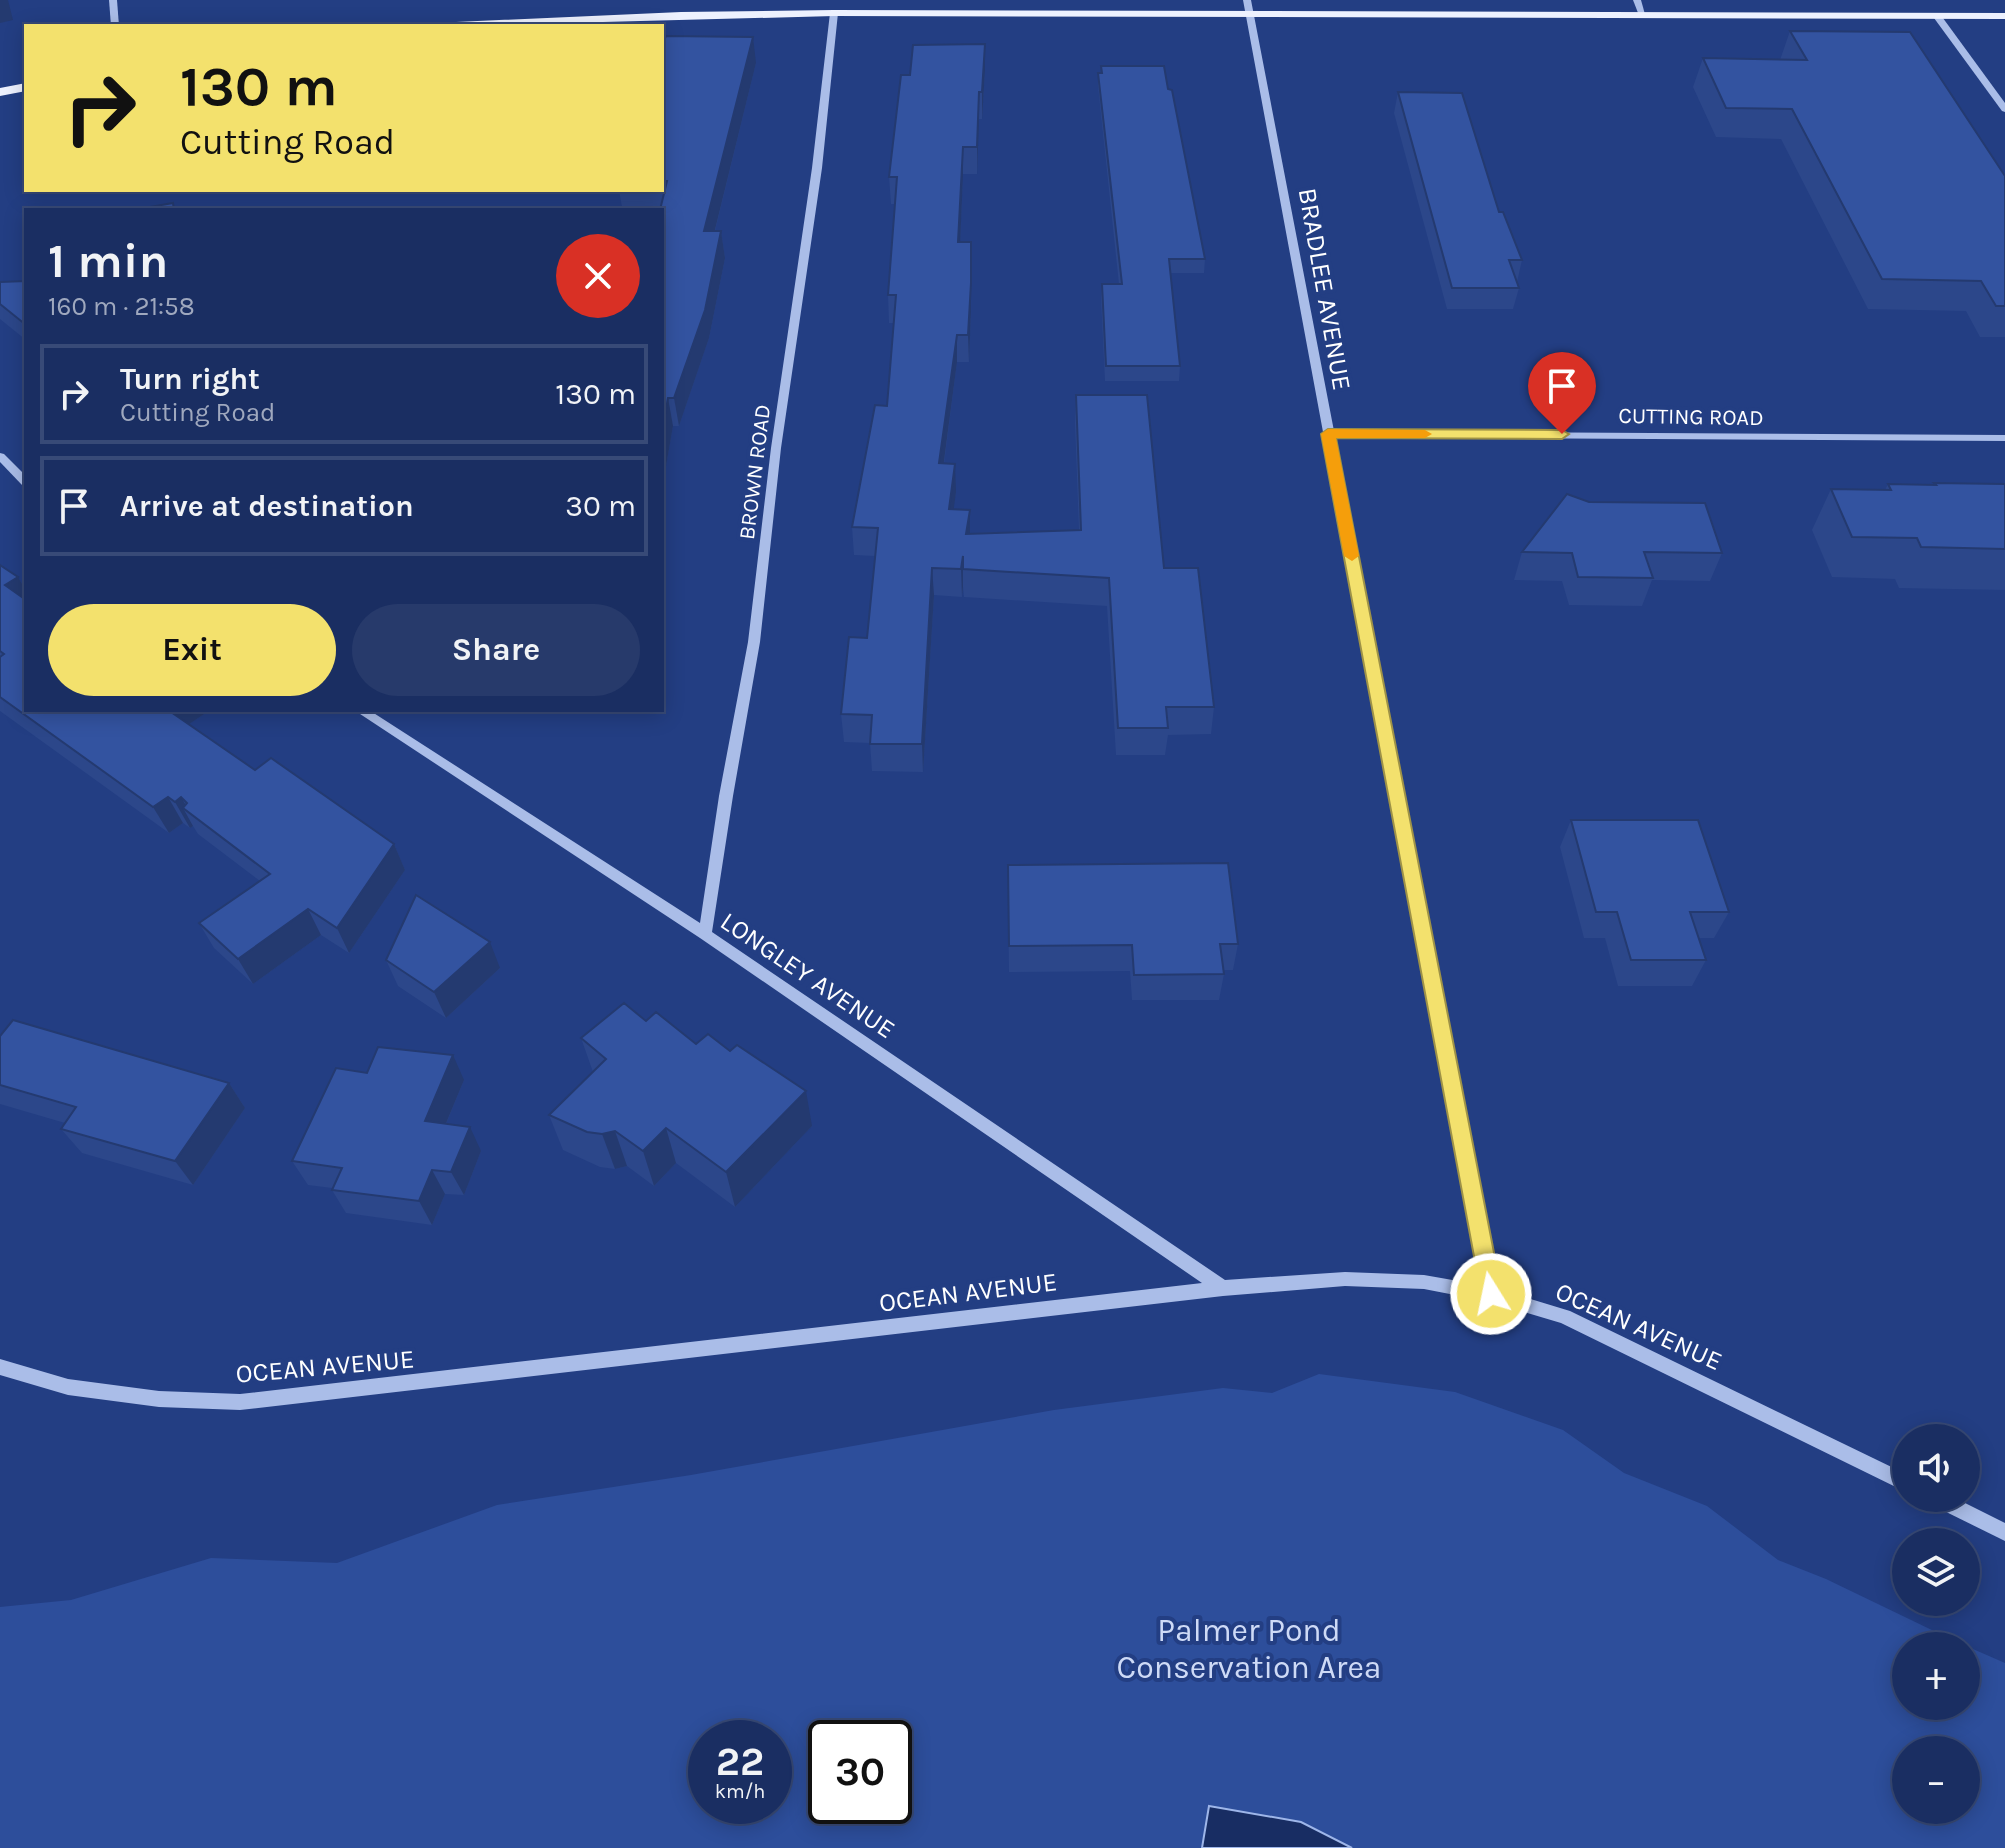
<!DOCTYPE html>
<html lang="en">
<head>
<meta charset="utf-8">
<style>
	:root { --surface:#1a2e62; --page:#273a6b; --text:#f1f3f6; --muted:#9fa8be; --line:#384a77; --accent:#f3e16d }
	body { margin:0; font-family:Karla,sans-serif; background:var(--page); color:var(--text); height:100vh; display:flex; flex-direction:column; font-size:30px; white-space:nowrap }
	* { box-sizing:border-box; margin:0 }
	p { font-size:26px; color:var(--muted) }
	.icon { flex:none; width:44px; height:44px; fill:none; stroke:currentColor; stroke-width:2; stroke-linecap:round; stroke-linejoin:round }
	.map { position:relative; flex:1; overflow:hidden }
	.details { position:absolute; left:24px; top:208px; width:640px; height:504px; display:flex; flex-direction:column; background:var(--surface); border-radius:0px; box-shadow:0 4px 20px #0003,0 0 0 2px var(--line) }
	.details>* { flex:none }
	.guide { position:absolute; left:24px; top:24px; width:640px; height:168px; border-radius:0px; box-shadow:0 4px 20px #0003,0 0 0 2px var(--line); background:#f3e16d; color:#111; overflow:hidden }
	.fabs { position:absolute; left:1892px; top:1424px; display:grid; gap:16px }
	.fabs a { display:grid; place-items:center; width:88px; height:88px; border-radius:50%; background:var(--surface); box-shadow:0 4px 20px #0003,0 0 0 2px var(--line); font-size:40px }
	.speed { position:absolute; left:688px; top:1720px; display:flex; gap:16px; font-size:40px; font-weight:700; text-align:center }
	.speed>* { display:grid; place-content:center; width:104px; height:104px; border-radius:50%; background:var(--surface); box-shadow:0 4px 20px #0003,0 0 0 2px var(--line); line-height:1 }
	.speed small { font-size:20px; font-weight:400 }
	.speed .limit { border:4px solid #111; border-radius:12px; background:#fff; color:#111 }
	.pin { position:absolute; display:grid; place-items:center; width:68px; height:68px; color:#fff; margin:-82px -34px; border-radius:50% 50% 50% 0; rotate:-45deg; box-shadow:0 0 8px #0007 }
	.pin .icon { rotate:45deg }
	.me { position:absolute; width:88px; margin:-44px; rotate:350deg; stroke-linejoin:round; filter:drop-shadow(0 0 6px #0008) }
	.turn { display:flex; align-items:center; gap:28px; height:168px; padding:0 24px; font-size:36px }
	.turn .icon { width:104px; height:104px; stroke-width:2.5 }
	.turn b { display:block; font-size:56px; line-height:68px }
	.round { display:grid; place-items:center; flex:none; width:84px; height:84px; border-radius:42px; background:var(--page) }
	.headline { display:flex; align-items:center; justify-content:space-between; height:136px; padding:0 24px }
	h1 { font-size:48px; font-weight:700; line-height:60px }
	.button { display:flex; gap:16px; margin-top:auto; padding:16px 24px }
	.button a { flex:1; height:92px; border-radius:48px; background:var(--accent); color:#111; font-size:32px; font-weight:700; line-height:92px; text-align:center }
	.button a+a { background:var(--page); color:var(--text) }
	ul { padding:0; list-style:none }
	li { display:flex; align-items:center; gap:24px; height:100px; margin:0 16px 12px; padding:0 8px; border:4px solid var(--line); border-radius:0px }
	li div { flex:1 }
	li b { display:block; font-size:30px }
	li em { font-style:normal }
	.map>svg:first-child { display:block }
	.green { fill:#2d4e9b; fill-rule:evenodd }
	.water { fill:#182d63; stroke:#9eb6e9; stroke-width:2 }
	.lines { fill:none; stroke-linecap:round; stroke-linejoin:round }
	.minor { fill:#aabde8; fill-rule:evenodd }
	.major { fill:#edf1fe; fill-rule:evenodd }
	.wall { fill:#2c478a }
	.shaded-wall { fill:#243a70 }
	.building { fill:#3353a0; stroke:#243a70; stroke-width:2 }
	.route { fill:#f3e16d; stroke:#9e9247; stroke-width:2 }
	.slow { fill:#f59e0b }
	.labels { text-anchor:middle; stroke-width:8; stroke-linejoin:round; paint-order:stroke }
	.far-street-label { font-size:22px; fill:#fff; stroke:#233e83 }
	.street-label { font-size:26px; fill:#fff; stroke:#233e83 }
	.near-park-label { font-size:32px; fill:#cedaf6; stroke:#233e83 }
</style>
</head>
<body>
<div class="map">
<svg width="2005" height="1848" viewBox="0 0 2005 1848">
	<rect width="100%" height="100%" fill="#233e83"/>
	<!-- green -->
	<path class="green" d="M1319,1374L1455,1392L1563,1430L1624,1473L1707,1506L1778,1560L1826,1579L1965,1646H1906V1706H1966V1646L2005,1663V1848H0V1607L71,1600L211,1558L337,1563L497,1505L691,1475L1054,1410L1223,1388L1272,1393ZM706,1738H774V1806H706ZM826,1738H894V1806H826ZM1906,1750H1966V1810H1906Z"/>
	<!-- water -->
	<polygon class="water" points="1209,1806 1301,1822 1352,1848 1202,1848"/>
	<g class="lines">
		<!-- minor -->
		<g class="minor">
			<polygon points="109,0 117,0 119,26 111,26"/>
			<polygon points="1243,0 1251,0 1334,431 2005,435 2005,441 1335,437 1498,1289 1570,1311 1906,1474 1906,1492 1561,1323 1491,1302 1424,1289 1345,1286 1223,1296 240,1410 159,1407 68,1395 0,1375 0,1359 68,1379 159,1391 240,1394 1202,1283 700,938 354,710 369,710 700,923 719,796 748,642 771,448 812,168 830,13 834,11 838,13 822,168 781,448 760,642 733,796 712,932 1225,1280 1345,1272 1424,1275 1481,1285"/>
			<polygon points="1633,0 1641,0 1646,18 1640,18"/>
			<polygon points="1934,14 1940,14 2005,103 2005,112 2002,111 1934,18"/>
			<polygon points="0,453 4,454 26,476 26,487 22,485 0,462"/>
			<polygon points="1927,1498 1955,1498 2005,1523 2005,1541 1930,1504"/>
		</g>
		<!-- major -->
		<g class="major">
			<polygon points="834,10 2005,13 2005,19 834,16 450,26 456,22 681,12"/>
			<polygon points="26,83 26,91 0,96 0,88"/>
		</g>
	</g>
	<!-- wall -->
	<g class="wall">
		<polygon points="1790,31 2005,176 2005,337 1980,337 1966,311 1868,309 1781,139 1716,137 1693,87 1703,58 1780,60"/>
		<polygon points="662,46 756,63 715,231 721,231 725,258 709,338 679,426 673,426 662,489 660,208 622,207 619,190 662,190"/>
		<polygon points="1101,66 1168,89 1205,259 1204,273 1170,273 1180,366 1179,381 1105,381 1101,298 1102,284 1119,284 1098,86 1098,73 1101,73"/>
		<polygon points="985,70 982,119 979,119 977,174 963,174 960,242 971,242 971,310 969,362 957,362 944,464 956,492 953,509 970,510 970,533 1079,530 1075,422 1076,395 1164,568 1214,707 1211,734 1168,735 1165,755 1116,755 1107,606 964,597 963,587 962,597 934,595 923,772 872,771 870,743 844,742 841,714 867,638 875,556 854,555 852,527 887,406 893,323 889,323 888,295 895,204 891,204 889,177"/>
		<polygon points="1398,92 1499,212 1522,260 1517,282 1519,288 1513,309 1447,309 1394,113"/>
		<polygon points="26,281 26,340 0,319 0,282"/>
		<polygon points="1934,483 2005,484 2005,590 1899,588 1895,579 1832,577 1812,530 1831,489 1885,490 1888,484 1933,485"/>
		<polygon points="1567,494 1722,553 1710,581 1652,580 1642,606 1569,605 1562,581 1514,580 1522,552"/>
		<polygon points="0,565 18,577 26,591 26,710 210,710 189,724 255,770 394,844 405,870 349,953 321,935 253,984 214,948 199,923 260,881 198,834 193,826 190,828 183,823 169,833 0,711"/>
		<polygon points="1571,820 1729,912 1714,938 1699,938 1706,960 1692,986 1618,986 1605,938 1584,938 1560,847"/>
		<polygon points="1008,892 1238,944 1233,970 1223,970 1224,974 1219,1000 1132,1000 1130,971 1009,972"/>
		<polygon points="386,960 500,968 446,1018 398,986"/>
		<polygon points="646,1021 696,1044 812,1126 735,1207 676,1163 654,1186 627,1166 615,1169 600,1167 563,1150 549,1115 593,1072 581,1038"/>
		<polygon points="0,1036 229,1083 245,1108 193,1185 82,1153 61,1129 65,1123 0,1104"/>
		<polygon points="367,1073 464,1080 446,1124 481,1151 464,1195 445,1194 432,1225 346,1213 332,1190 332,1188 308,1185 292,1161"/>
	</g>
	<!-- shaded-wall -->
	<g class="shaded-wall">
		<polygon points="0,0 8,0 13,20 0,23"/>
		<polygon points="753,37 756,63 708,258 704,231"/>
		<polygon points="985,44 985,70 982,119 982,92"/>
		<polygon points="979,92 979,119 977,174 977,147"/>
		<polygon points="963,147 963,174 959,270 958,242"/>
		<polygon points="721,231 725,258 709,338 679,426 674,398"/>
		<polygon points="971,242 971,310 969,362 968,335"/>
		<polygon points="957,335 957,362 940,491 939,463"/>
		<polygon points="668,398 673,426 662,489 662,431"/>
		<polygon points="955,464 956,492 950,537 949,509"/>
		<polygon points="970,510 970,538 966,534"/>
		<polygon points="963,556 963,586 962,597 961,569"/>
		<polygon points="932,568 934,595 923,772 922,744"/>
		<polygon points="18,577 26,591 26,609 5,585"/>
		<polygon points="164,710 210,710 176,733"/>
		<polygon points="168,797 183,823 169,833 153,807"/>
		<polygon points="181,797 191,814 183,808 193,826 190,828 175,802"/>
		<polygon points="394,844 405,870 349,953 337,928"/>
		<polygon points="308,909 321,935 253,984 238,959"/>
		<polygon points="490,942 500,968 446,1018 434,992"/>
		<polygon points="453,1055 464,1080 437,1145 425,1121"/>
		<polygon points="229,1083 245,1108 193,1185 175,1161"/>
		<polygon points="806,1091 812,1126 735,1207 726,1172"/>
		<polygon points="470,1127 481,1151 464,1195 451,1172"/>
		<polygon points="666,1128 676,1163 654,1186 643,1151"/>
		<polygon points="615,1131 627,1166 615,1169 602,1134"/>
		<polygon points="432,1170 445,1194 432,1225 419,1201"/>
	</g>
	<!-- building -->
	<g class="building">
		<polygon points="1790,31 1910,32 2005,176 2005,306 1996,306 1981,281 1882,279 1792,109 1726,108 1703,58 1807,60"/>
		<polygon points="666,36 753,37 704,231 721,231 705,310 674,398 668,398 662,431 662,210 660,210 667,181 662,181 662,46"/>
		<polygon points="985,44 982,92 979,92 977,147 963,147 958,242 971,242 971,283 968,335 957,335 939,463 955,464 949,509 970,510 966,534 1081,530 1076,395 1147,395 1164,568 1198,568 1214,707 1166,707 1168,728 1118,728 1109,578 963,569 963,556 961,569 932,568 922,744 870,744 872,715 841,714 849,637 867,638 878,528 852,527 875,405 887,406 896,295 888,295 897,177 889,177 901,75 910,75 913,45"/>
		<polygon points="1101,66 1164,66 1168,89 1172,90 1205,259 1169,259 1180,366 1106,366 1102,284 1122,284 1098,73 1102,73"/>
		<polygon points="1398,92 1462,93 1499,212 1503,212 1522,260 1509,260 1519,288 1452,288"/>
		<polygon points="173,203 174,210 133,210"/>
		<polygon points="26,281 26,325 0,304 0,282"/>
		<polygon points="1934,483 2005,484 2005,549 1921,547 1917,538 1852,537 1831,489 1891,490 1888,484 1936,485"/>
		<polygon points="1567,494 1589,502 1705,503 1722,553 1644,552 1653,578 1578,577 1572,553 1522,552"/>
		<polygon points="0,565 18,577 5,585 26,600 26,710 168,710 255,770 271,758 394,844 337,928 308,909 238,959 199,923 270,874 183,808 187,803 181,797 175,802 168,797 153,807 0,697 0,657 4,654 0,651"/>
		<polygon points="1571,820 1698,820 1729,912 1690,912 1706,960 1631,960 1617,912 1596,912"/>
		<polygon points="1228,863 1238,944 1220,944 1224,974 1134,975 1132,945 1009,946 1008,865"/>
		<polygon points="416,895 490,942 434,992 386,960"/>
		<polygon points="624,1003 646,1021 656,1012 696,1044 708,1034 730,1051 737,1045 806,1091 726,1172 666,1128 643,1151 615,1131 602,1134 587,1132 549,1115 606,1059 581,1038"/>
		<polygon points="13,1020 229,1083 175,1161 61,1129 76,1107 0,1085 0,1036"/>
		<polygon points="378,1047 453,1055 425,1121 470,1127 451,1172 432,1170 419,1201 332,1190 342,1168 292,1161 336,1068 367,1073"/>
	</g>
	<!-- route -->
	<polygon class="route" points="1328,429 1562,430 1569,434 1562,439 1336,438 1502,1294 1499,1301 1491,1304 1484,1301 1481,1294 1321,434"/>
	<!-- slow -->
	<polygon class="slow" points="1328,429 1425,430 1432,434 1425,438 1336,438 1359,556 1352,561 1344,556 1321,434"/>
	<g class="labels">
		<!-- far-street labels -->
		<g class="far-street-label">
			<text transform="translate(1691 416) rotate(1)" y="8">CUTTING ROAD</text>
			<text transform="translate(754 472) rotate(-83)" y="8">BROWN ROAD</text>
		</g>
		<!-- street labels -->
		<g class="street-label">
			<text transform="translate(1325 289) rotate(80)" y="9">BRADLEE AVENUE</text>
			<text transform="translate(808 975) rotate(34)" y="9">LONGLEY AVENUE</text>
			<text transform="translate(968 1292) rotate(-7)" y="9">OCEAN AVENUE</text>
			<text transform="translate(1639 1326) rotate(24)" y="9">OCEAN AVENUE</text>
			<text transform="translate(325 1366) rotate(-5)" y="9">OCEAN AVENUE</text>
		</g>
		<!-- near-park labels -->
		<g class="near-park-label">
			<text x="1249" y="1641">Palmer Pond<tspan x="1249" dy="37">Conservation Area</tspan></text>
		</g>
	</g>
</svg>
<div class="fabs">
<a><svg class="icon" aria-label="sound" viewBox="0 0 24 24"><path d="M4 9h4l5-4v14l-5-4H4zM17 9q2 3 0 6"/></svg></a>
<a><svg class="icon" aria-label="layers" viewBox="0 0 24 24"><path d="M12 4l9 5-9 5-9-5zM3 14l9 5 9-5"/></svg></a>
<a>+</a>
<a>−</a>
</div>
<div class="speed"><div>22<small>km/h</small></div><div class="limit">30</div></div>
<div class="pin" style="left:1562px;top:434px;background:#d93025"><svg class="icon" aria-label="arrive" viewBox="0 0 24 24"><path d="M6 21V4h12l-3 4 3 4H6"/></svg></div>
<svg class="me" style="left:1491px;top:1294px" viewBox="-20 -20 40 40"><circle r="17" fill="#f3e16d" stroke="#fff" stroke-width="3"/><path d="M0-11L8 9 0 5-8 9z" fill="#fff"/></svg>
<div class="guide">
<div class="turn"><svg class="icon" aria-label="right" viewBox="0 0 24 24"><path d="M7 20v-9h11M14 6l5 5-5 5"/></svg><div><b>130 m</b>Cutting Road</div></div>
</div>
<section class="details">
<div class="headline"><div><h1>1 min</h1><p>160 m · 21:58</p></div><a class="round" style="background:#d93025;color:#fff"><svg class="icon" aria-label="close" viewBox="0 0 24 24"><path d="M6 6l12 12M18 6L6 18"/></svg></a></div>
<ul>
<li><svg class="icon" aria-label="right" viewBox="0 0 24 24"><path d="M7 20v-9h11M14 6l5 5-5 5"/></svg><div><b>Turn right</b><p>Cutting Road</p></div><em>130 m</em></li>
<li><svg class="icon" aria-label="arrive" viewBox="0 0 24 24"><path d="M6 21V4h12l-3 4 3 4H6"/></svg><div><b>Arrive at destination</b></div><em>30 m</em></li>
</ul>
<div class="button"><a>Exit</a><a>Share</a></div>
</section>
</div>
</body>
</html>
